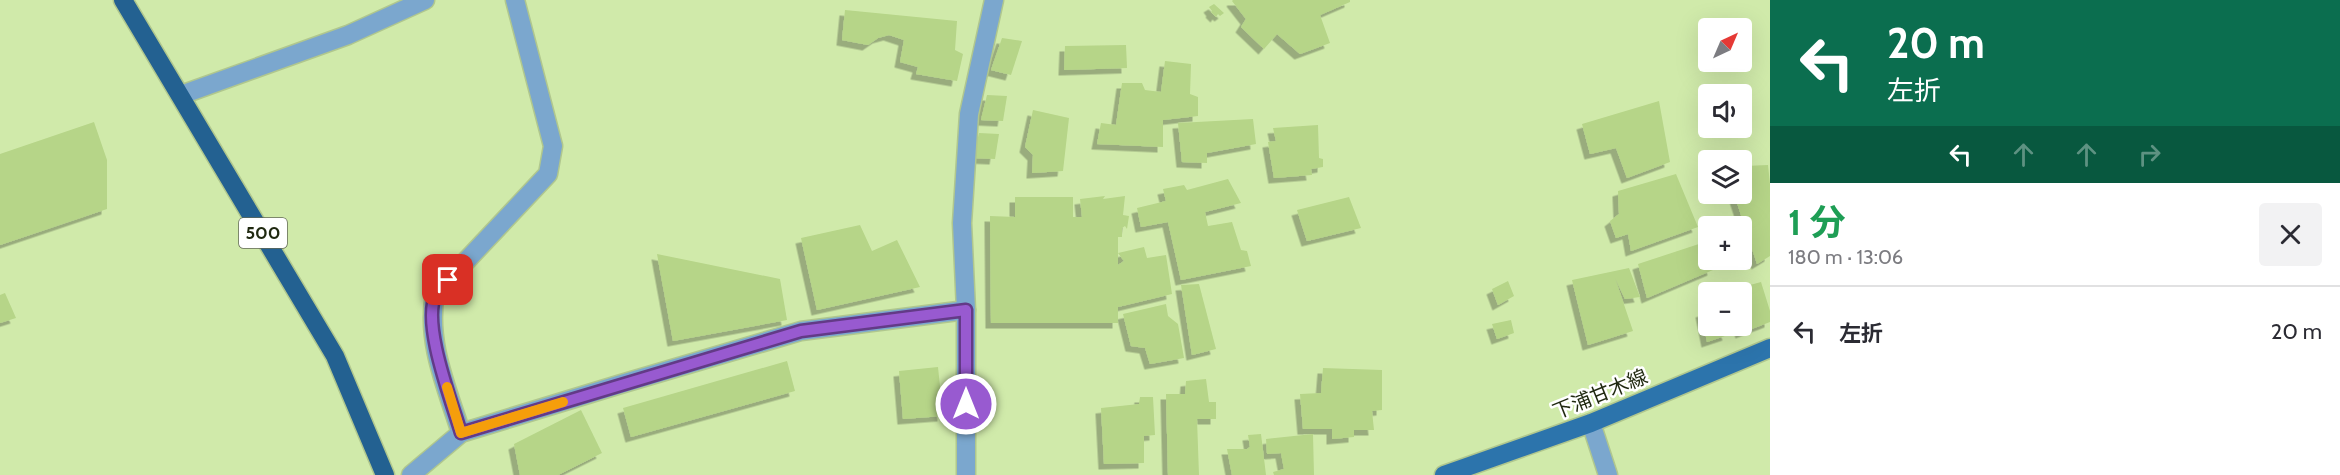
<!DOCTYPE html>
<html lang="ja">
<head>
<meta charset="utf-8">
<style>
	:root { --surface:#fff; --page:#f2f2f3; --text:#2b2b33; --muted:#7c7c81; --line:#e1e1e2 }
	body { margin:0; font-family:Cabin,"Noto Sans JP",sans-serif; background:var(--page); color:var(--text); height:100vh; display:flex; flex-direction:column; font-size:22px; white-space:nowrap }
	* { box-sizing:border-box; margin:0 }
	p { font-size:20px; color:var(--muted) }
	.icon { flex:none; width:33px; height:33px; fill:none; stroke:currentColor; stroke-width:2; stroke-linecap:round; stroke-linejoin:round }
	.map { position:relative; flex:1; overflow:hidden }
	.side { display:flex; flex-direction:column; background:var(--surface); width:570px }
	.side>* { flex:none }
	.banner { background:#0b6e4f; color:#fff; overflow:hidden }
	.needle { width:39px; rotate:44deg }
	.fabs { position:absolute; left:1698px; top:18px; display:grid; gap:12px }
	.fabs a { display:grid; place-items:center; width:54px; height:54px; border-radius:6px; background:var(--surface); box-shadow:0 6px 24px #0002; font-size:30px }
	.pin { position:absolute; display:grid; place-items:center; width:51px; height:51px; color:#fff; margin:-26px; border-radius:12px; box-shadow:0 3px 9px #0006 }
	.me { position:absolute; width:66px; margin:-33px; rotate:0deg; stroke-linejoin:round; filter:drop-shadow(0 0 4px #0008) }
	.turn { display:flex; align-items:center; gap:21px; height:126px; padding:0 18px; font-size:27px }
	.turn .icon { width:78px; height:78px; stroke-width:2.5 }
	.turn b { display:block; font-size:42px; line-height:51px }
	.lanes { display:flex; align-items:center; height:57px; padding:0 18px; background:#0003; justify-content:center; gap:30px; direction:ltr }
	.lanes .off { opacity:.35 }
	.round { display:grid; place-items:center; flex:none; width:63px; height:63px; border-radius:6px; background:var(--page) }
	.head { display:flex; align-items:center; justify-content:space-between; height:102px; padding:0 18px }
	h1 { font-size:36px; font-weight:700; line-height:45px; color:#1e9e55 }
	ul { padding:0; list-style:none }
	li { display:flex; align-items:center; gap:18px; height:90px; padding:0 18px; border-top:2px solid var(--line) }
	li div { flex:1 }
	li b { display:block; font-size:22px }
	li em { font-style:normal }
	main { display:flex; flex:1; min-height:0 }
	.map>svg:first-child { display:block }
	.building { fill:#b6d588; filter:url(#shadow) }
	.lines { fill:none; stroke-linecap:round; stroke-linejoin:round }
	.minor-casing { stroke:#b0c78e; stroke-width:21 }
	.major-casing { stroke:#b0c78e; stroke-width:21 }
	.highway-casing { stroke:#b0c78e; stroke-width:21 }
	.minor { stroke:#7ba7ce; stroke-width:18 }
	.major { stroke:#2c74ac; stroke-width:18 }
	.highway { stroke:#236191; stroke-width:18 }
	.route-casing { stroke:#633a87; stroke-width:15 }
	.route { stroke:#985ad0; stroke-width:10 }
	.slow { stroke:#f59e0b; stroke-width:10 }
	.labels { text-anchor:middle; stroke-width:5; stroke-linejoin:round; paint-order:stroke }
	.shield { fill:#fff; stroke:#626857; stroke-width:1.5 }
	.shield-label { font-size:18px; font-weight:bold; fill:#1f280f }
	.street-label { font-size:20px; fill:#1f280f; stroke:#fff }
</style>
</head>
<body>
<main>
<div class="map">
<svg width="1770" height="475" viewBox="0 0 1770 475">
	<defs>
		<filter id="shadow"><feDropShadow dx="-5.5" dy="5.5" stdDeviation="0" flood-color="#0004"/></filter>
	</defs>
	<rect width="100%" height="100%" fill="#d0eaaa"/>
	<!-- building -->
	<g class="building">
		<polygon points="1233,0 1350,0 1350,2 1320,15 1330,43 1300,54 1277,34 1264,49 1241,27 1246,19 1232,1"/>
		<polygon points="1214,4 1224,13 1220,16 1218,14 1216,17 1211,12 1212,11 1209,7"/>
		<polygon points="845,10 957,21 955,50 963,54 957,81 916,74 918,67 900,62 904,40 889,35 878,38 868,45 842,40"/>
		<polygon points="1002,38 1022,41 1011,75 991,70"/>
		<polygon points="1126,45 1127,68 1064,70 1065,46"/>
		<polygon points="1165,61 1191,64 1190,94 1198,97 1198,116 1163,120 1163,147 1097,144 1101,123 1116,125 1122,83 1142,83 1145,90 1161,92"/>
		<polygon points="987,95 1007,96 1003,121 981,120"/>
		<polygon points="1659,101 1670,162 1627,178 1616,148 1590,154 1582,124"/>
		<polygon points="1033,110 1069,118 1063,171 1032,173 1033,155 1025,147"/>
		<polygon points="1253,119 1256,144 1207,153 1207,163 1182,162 1178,123"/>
		<polygon points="94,122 107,160 107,209 0,245 0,154"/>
		<polygon points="1318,125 1319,158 1323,159 1323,167 1311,169 1312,175 1274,178 1268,142 1276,141 1273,128"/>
		<polygon points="979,133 999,134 995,159 973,158"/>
		<polygon points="1768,165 1770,184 1770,256 1757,264 1734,194 1742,194 1742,171 1745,166"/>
		<polygon points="1676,174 1698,227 1631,251 1628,234 1616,238 1610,221 1619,214 1618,191"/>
		<polygon points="1228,179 1241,203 1205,212 1208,226 1232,222 1241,250 1247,251 1251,266 1181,280 1168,222 1141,227 1137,208 1166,201 1163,189 1184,185 1187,190"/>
		<polygon points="1105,196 1103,199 1125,196 1123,215 1129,216 1127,229 1125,226 1122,228 1122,237 1118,237 1118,265 1124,261 1118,253 1144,247 1147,258 1166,255 1172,294 1118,307 1118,323 991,323 990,216 1015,217 1015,197 1073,197 1073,217 1082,217 1080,199"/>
		<polygon points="1349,197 1361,228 1307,241 1297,210"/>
		<polygon points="860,225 872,251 897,240 920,287 817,310 801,238"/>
		<polygon points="1705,242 1713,270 1647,298 1638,264"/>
		<polygon points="657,254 780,279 787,320 673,341"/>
		<polygon points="1629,268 1640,297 1625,299 1615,278 1633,331 1588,345 1572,280"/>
		<polygon points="1508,281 1514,296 1498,305 1492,289"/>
		<polygon points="1761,282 1770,311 1770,322 1741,333 1739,326 1742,326 1742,292 1728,292 1728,291"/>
		<polygon points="1199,284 1216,349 1192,355 1181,285"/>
		<polygon points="5,293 16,318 0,323 0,295"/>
		<polygon points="1166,304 1168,316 1178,324 1184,358 1150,364 1145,348 1131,346 1123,314"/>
		<polygon points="1708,310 1708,326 1725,326 1728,335 1707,342 1701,312"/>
		<polygon points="1511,320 1514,333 1497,339 1492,324"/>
		<polygon points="787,361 795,391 631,437 623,408"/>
		<polygon points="938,367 943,416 903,419 899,371"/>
		<polygon points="1323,368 1382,370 1382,410 1372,411 1374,430 1354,430 1354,437 1332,439 1332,429 1303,429 1300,394 1321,393"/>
		<polygon points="1206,379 1209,402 1216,402 1216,419 1197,419 1199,475 1168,475 1166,394 1185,394 1186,381"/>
		<polygon points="1140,397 1153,397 1155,435 1144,436 1144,463 1104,464 1101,408 1139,404"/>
		<polygon points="581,410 602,453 558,475 520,475 514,444"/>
		<polygon points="1261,434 1266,475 1232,475 1227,449 1247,449 1250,447 1248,435"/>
		<polygon points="1313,434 1314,475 1274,475 1273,472 1284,469 1281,453 1267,454 1266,439"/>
	</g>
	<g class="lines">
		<defs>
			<g id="minor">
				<polyline points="181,95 348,35 425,0"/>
				<polyline points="1591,423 1608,475"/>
				<path d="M461,433C447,388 426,342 435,294L548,174L553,146L515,0"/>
				<polyline points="411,475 461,433 621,384 801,331 966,310"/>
				<polyline points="966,475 966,310 962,223 969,114 994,0"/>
			</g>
			<polyline id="major" points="1444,475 1591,423 1770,348"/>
			<polyline id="highway" points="123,0 335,356 385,475"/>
		</defs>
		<!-- minor casing -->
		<use href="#minor" class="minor-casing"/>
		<!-- major casing -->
		<use href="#major" class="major-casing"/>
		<!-- highway casing -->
		<use href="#highway" class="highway-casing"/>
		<!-- minor -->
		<use href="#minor" class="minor"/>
		<!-- major -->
		<use href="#major" class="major"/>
		<!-- highway -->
		<use href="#highway" class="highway"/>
	</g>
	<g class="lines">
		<defs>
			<path id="route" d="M448,280C444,284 438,289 436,294C421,323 452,402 461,433L801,331L966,310V404"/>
		</defs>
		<!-- route casing -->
		<use href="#route" class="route-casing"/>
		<!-- route -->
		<use href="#route" class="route"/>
		<!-- slow -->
		<polyline class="slow" points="447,387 461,433 563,402"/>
	</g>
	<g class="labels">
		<!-- shield labels -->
		<rect class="shield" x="239" y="218" width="48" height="30" rx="4.5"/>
		<g class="shield-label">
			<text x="263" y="239">500</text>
		</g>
		<!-- street labels -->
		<g class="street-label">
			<text transform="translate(1600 394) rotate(-22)" y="7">下浦甘木線</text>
		</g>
	</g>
</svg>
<div class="fabs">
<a><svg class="needle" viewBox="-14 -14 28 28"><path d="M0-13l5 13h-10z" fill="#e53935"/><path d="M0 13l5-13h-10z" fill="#7c7c81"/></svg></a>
<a><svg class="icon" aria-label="sound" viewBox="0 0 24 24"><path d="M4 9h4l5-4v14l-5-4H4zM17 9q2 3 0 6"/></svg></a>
<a><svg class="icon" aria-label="layers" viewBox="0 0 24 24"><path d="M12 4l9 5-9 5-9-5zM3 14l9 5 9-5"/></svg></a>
<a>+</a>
<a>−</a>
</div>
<div class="pin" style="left:448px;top:280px;background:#d93025"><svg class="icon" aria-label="arrive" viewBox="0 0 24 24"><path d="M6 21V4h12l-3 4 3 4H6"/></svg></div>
<svg class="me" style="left:966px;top:404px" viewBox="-20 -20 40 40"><circle r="17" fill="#985ad0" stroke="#fff" stroke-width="3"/><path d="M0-11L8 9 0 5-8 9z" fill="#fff"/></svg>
</div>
<section class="side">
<div class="banner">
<div class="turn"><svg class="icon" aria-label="left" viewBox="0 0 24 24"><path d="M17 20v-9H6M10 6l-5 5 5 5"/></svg><div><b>20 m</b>左折</div></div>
<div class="lanes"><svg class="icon" aria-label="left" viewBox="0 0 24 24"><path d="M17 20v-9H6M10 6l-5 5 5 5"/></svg><svg class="icon off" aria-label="ahead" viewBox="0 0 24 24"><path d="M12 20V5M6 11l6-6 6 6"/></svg><svg class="icon off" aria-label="ahead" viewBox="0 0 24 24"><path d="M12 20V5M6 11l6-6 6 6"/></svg><svg class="icon off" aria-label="right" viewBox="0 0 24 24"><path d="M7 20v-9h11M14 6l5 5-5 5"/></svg></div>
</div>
<div class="head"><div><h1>1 分</h1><p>180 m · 13:06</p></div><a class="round"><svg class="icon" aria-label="close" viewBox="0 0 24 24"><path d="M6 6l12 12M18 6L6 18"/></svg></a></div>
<ul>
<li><svg class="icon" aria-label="left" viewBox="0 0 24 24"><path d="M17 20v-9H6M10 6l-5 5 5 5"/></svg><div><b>左折</b></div><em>20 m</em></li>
</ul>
</section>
</main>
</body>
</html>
